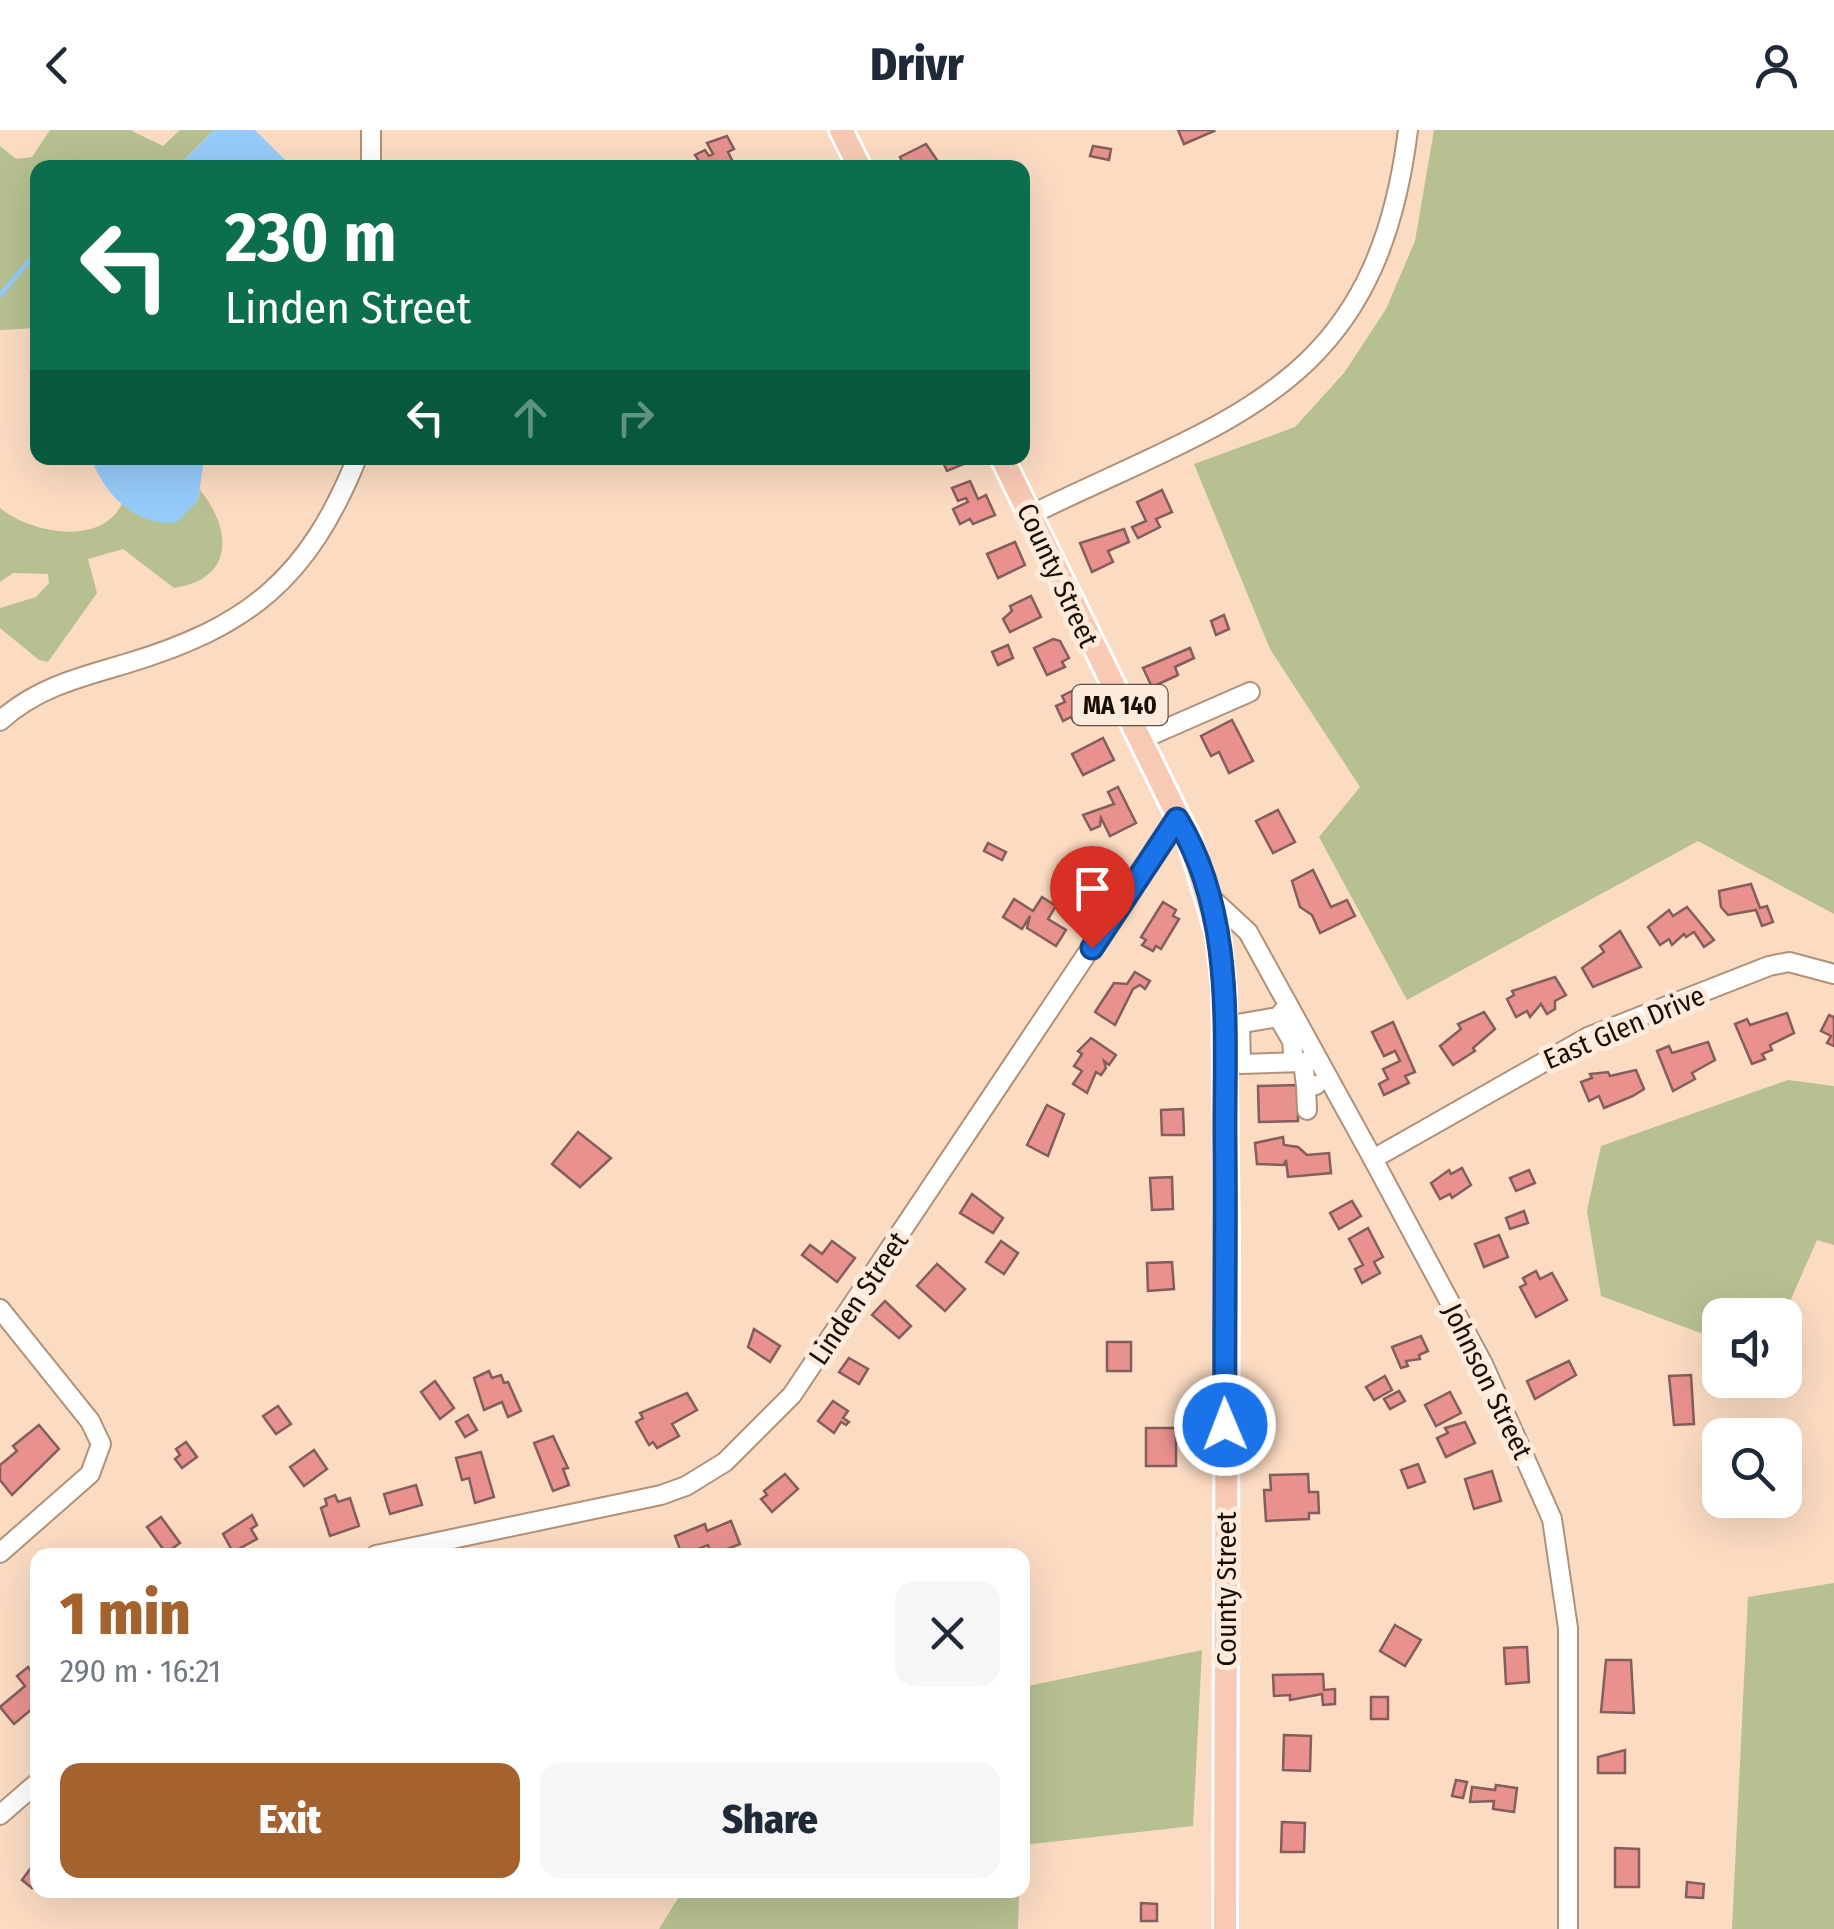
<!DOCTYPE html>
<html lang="en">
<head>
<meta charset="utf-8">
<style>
	:root { --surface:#fff; --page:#f6f6f7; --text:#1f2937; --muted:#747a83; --accent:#a4622e }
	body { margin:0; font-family:"Fira Sans Condensed",sans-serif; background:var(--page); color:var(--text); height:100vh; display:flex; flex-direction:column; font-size:38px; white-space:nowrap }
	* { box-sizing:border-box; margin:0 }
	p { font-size:32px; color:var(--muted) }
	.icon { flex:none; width:55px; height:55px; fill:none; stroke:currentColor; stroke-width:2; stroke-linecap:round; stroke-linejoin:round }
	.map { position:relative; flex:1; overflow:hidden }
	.details { position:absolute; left:30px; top:1418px; width:1000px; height:350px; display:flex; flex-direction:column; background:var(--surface); border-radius:20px; box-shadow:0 10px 40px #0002 }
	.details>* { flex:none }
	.banner { position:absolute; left:30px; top:30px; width:1000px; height:305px; border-radius:20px; box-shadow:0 10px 40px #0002; background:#0b6e4f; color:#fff; overflow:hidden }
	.controls { position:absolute; left:1702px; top:1168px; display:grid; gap:20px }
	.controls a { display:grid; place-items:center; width:100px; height:100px; border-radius:20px; background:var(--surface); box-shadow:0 10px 40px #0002; font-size:50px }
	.pin { position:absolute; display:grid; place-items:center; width:85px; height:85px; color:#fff; margin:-102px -42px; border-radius:50% 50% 50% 0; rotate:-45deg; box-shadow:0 0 10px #0007 }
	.pin .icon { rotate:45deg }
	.me { position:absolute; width:110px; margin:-55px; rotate:359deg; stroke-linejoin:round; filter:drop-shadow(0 0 8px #0008) }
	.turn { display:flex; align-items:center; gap:35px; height:210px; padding:0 30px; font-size:45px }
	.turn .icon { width:130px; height:130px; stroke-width:2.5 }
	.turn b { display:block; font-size:70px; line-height:85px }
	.lanes { display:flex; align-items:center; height:95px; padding:0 30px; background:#0003; justify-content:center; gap:50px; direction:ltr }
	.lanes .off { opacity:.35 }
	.round { display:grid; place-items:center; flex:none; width:105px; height:105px; border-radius:20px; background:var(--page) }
	.headline { display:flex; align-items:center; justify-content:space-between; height:170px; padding:0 30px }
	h1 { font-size:60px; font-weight:800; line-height:75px; color:var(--accent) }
	.action { display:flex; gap:20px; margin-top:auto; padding:20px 30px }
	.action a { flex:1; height:115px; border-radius:20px; background:var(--accent); color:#fff; font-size:40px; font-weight:800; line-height:115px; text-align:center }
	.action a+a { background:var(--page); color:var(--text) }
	header { display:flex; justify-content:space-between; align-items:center; height:130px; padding:0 30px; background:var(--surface); font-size:45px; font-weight:800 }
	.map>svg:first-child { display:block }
	.green { fill:#b7c091 }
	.water { fill:#96cbf9 }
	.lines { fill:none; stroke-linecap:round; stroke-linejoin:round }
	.stream { stroke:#96cbf9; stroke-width:5 }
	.building { fill:#e8918f; stroke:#835e5c; stroke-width:2.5 }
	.minor-casing { stroke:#af9279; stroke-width:22 }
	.major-casing { stroke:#fff; stroke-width:28 }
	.minor { stroke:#fff; stroke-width:18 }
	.major { stroke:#f9cab3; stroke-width:22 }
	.route-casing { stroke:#114b97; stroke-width:25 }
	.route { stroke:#1a73e8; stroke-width:18 }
	.labels { text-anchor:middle; stroke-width:10; stroke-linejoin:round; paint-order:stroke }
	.shield { fill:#ffebdc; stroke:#5d5046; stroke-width:2.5 }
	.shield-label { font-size:25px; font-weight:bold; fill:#180e05 }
	.street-label { font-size:28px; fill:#180e05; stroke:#ffebdc }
</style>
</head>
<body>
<header><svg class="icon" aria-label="back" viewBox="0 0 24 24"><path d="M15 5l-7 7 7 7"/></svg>Drivr<svg class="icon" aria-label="person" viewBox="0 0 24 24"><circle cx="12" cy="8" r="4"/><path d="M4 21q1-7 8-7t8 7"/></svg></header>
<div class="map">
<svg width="1834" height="1799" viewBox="0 0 1834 1799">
	<rect width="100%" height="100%" fill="#fbdbc2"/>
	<!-- green -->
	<g class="green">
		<polygon points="50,0 130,0 163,16 180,0 214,0 177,37 38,38 37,198 0,200 0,16 16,29 32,27"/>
		<polygon points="1434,0 1834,0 1834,784 1698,711 1407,870 1319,707 1360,657 1270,519 1194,334 1295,297 1344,243 1386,179 1415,111"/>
		<path d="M200,360C232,399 235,449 174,458L123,419L88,429L97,463L48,532L39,530L0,498V478L36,467L49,453L48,444L13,443L0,452V378C30,403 101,417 122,374L134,383L198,371Z"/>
		<polygon points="1788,950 1834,956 1834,1115 1817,1110 1784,1185 1720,1185 1720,1205 1706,1205 1601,1166 1587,1081 1601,1016"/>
		<polygon points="1834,1453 1834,1799 1732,1799 1748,1467"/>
		<polygon points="1202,1520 1193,1696 1023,1715 1023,1557"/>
		<polygon points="683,1760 1019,1760 1018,1799 659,1799"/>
	</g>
	<!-- water -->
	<g class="water">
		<polygon points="214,0 255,0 292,37 177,37"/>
		<path d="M91,328H204L198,371L176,393C135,396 104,364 91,328Z"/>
	</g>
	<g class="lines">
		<!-- stream -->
		<polyline class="stream" points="0,165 38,121"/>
	</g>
	<!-- building -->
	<g class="building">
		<polygon points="1178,0 1213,0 1214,1 1184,14"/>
		<polygon points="727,6 734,19 728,22 734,34 690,38 699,31 695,25 705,20 709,26 713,24 707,13"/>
		<polygon points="926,14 939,33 905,38 900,27"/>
		<polygon points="1093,16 1111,19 1109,30 1090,26"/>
		<polygon points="941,328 972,328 973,330 947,341"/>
		<polygon points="970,351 978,369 986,365 995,385 973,394 970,389 960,394 953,379 968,372 966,368 958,371 952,358"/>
		<polygon points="1162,360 1172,382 1156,389 1160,397 1138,408 1132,397 1146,391 1137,372"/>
		<polygon points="1124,399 1129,412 1108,421 1113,432 1092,442 1080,413"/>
		<polygon points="1015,412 1025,435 998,448 987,424"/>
		<polygon points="1031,466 1041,487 1010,502 1003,489 1012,481 1010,476"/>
		<polygon points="1224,485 1229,499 1216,505 1211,491"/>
		<polygon points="1053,509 1060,511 1069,528 1062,532 1065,537 1047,545 1034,518"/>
		<polygon points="1008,515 1013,528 998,535 992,522"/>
		<polygon points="1190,518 1194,528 1175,537 1178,545 1152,557 1143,538"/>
		<polygon points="1076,559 1083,575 1088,572 1093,583 1074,592 1071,587 1063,591 1056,576 1065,572 1062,566"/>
		<polygon points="1232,590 1253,631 1229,643 1219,622 1211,626 1201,606"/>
		<polygon points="1103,608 1114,630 1083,645 1072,624"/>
		<polygon points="1118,657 1136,693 1110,706 1101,688 1100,696 1091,700 1083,685 1114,674 1108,662"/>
		<polygon points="1278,680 1295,712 1273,723 1256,691"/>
		<polygon points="988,713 1006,722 1002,730 984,721"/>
		<polygon points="1313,740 1331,777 1347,770 1355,786 1320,803 1312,785 1300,777 1292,751"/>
		<polygon points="1751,754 1760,778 1767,776 1773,792 1762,796 1756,780 1728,785 1721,777 1719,761"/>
		<polygon points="1042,767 1056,776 1048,789 1066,800 1056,816 1027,798 1030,786 1022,799 1003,787 1014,769 1033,781"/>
		<polygon points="1163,772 1176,780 1173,786 1179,789 1161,819 1156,816 1153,821 1142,815 1146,810 1141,807"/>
		<polygon points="1687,777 1714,810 1704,817 1694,802 1686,807 1684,804 1672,815 1669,809 1660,815 1648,797 1669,780 1673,786"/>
		<polygon points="1620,801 1641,837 1593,857 1582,838 1604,822 1600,816"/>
		<polygon points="1135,842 1150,851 1145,859 1140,855 1133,859 1115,895 1095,882 1114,853 1127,854"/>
		<polygon points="1555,847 1566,865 1555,871 1555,879 1547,884 1541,874 1530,887 1527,881 1516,887 1507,869 1514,865 1512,861"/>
		<polygon points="1484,882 1495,899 1473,918 1475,921 1453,935 1440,916 1461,899 1458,894"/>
		<polygon points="1787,883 1794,903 1770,915 1772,920 1762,924 1765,929 1752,934 1735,894 1747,889 1750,895"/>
		<polygon points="1829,885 1834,887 1834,916 1827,913 1831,906 1821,901"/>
		<polygon points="1393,892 1415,942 1405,946 1409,953 1384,965 1379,954 1388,949 1383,939 1400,931 1395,921 1384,926 1372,902"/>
		<polygon points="1091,908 1116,925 1109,935 1104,931 1106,938 1101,945 1096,942 1087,963 1073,954 1082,941 1074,936 1082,924 1078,921"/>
		<polygon points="1708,912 1715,930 1692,943 1695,949 1673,961 1657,921 1669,916 1672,923"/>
		<polygon points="1636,940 1644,959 1633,966 1604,978 1599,966 1589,971 1581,952 1592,948 1590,944 1608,942 1610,946"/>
		<polygon points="1298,955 1298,991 1259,992 1258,956"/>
		<polygon points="1047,975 1064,984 1048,1026 1027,1015"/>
		<polygon points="1183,979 1184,1005 1162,1005 1161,980"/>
		<polygon points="578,1002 611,1028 580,1057 552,1034"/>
		<polygon points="1283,1007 1284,1015 1298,1017 1307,1025 1329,1023 1331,1043 1288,1047 1286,1030 1284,1035 1257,1034 1255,1013"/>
		<polygon points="1462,1038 1471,1055 1452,1068 1450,1064 1440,1069 1431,1053 1449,1040 1451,1044"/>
		<polygon points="1529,1040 1535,1053 1516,1061 1510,1048"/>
		<polygon points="1172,1047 1173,1079 1152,1080 1150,1048"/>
		<polygon points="972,1064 1003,1088 993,1103 960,1083"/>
		<polygon points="1352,1071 1361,1086 1339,1099 1330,1083"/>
		<polygon points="1524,1081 1528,1093 1510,1099 1506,1088"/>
		<polygon points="1368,1098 1383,1127 1374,1132 1380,1143 1362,1153 1355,1139 1363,1135 1349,1109"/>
		<polygon points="1499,1105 1508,1127 1484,1137 1475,1114"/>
		<polygon points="832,1111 855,1128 837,1152 802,1125 810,1115 822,1124"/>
		<polygon points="1001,1111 1018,1123 1004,1144 986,1132"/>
		<polygon points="1172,1132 1174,1159 1148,1161 1147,1133"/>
		<polygon points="937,1134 965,1159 945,1181 917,1156"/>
		<polygon points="1536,1141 1540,1149 1552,1143 1567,1170 1536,1187 1520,1157 1526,1154 1523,1148"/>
		<polygon points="885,1171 911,1196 899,1208 872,1185"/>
		<polygon points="754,1199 780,1216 770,1232 748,1217"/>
		<polygon points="1421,1206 1428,1221 1419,1225 1420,1229 1406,1231 1408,1236 1401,1238 1392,1217"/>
		<rect x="1107" y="1212" width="24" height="29"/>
		<polygon points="849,1228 868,1239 859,1254 839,1242"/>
		<polygon points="1569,1231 1576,1245 1535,1269 1527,1251"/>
		<polygon points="489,1241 492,1248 501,1245 504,1253 508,1252 521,1281 508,1287 502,1272 484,1280 474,1248"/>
		<polygon points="1691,1245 1694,1294 1674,1295 1669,1246"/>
		<polygon points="1385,1246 1392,1260 1374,1270 1366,1257"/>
		<polygon points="435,1251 454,1278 440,1289 421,1262"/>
		<polygon points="1399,1261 1405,1271 1390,1279 1384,1269"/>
		<polygon points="1450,1262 1461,1283 1436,1296 1425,1275"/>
		<polygon points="687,1263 697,1280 672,1294 679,1306 657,1318 653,1312 649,1315 636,1292 643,1288 640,1283"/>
		<polygon points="833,1271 848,1281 843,1288 849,1292 846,1295 841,1292 834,1303 818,1291"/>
		<polygon points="278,1276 291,1294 276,1304 263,1286"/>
		<polygon points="468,1285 477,1300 465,1307 456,1292"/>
		<polygon points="1465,1292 1475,1313 1446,1327 1437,1308 1448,1303 1445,1298"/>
		<polygon points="39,1295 59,1319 12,1365 0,1350 0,1335 17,1321 13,1316"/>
		<rect x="1146" y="1298" width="30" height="38"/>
		<polygon points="553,1306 568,1338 563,1339 569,1355 553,1361 534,1313"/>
		<polygon points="186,1312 197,1327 182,1338 175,1329 180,1325 176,1319"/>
		<polygon points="314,1320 327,1339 304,1356 290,1337"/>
		<polygon points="481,1322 494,1367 475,1373 469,1348 462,1350 456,1328"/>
		<polygon points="1418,1334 1425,1352 1408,1358 1401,1340"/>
		<polygon points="1492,1341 1501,1371 1474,1379 1465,1349"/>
		<polygon points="785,1344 798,1359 772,1382 761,1369 767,1365 764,1361"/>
		<polygon points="1308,1344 1309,1362 1318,1362 1319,1383 1309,1383 1309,1389 1266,1391 1264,1360 1271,1360 1270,1345"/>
		<polygon points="416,1355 422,1375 390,1384 384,1364"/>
		<polygon points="335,1365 338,1372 350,1368 359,1396 330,1406 321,1378 327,1375 325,1369"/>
		<polygon points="252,1385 257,1395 251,1399 257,1409 233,1422 223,1404"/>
		<polygon points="161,1387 180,1413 166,1423 147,1397"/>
		<polygon points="731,1391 740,1414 712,1425 708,1415 682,1425 675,1406 705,1394 707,1401"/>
		<polygon points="1395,1495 1421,1510 1405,1536 1380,1521"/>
		<polygon points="1527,1517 1529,1552 1506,1554 1504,1518"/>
		<polygon points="1606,1530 1631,1530 1634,1583 1601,1582"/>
		<polygon points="28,1537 34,1545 38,1541 38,1574 14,1594 0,1577 25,1556 17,1546"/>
		<polygon points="1323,1544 1324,1560 1335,1559 1335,1574 1323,1575 1322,1564 1290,1570 1290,1565 1274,1566 1273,1545"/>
		<rect x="1371" y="1567" width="17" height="22"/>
		<polygon points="1284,1605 1311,1606 1310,1641 1283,1640"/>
		<polygon points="1625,1620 1625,1643 1598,1643 1598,1627"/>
		<polygon points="1456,1650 1467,1652 1463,1668 1452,1666"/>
		<polygon points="1496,1655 1517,1658 1514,1682 1493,1679 1494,1671 1470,1672 1472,1657 1495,1660"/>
		<polygon points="1282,1692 1305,1693 1304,1722 1281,1722"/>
		<polygon points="1615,1718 1639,1719 1639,1757 1615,1757"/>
		<polygon points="38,1728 38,1752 32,1758 22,1750"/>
		<polygon points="1687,1752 1704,1754 1703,1768 1686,1767"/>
		<polygon points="1141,1773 1157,1774 1157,1791 1141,1791"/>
	</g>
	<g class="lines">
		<defs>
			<g id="minor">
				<polyline points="371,38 371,0"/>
				<path d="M1030,385C1235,285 1376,258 1408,0"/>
				<path d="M0,591C36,558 80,547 125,534C249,497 308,449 357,328"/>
				<polyline points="1138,611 1250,562"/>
				<polyline points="1208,765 1248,802 1373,1029 1483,1234 1552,1389 1568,1498 1568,1799"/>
				<polyline points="1278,887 1292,911 1294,932"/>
				<polyline points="1240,894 1241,934 1303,932 1306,956"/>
				<polyline points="1231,895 1278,887 1288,875"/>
				<polyline points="1307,980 1306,956 1316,955"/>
				<polyline points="1373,1029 1588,907 1769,836 1789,832 1834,844"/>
				<polyline points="0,1179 90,1291 101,1314 90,1344 0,1423"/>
				<polyline points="376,1425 661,1365 686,1356 725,1332 792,1265 1177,689"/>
				<polyline points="0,1685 38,1652"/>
			</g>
			<g id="major">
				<polyline points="841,0 860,38"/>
				<polyline points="1002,328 1189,709 1218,805 1224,859 1227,1113 1225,1799"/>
			</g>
		</defs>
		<!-- minor casing -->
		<use href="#minor" class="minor-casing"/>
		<!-- major casing -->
		<use href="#major" class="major-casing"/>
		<!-- minor -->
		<use href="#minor" class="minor"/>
		<!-- major -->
		<use href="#major" class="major"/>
	</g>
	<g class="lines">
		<defs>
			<path id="route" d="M1092,818L1177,689C1236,785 1224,904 1225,1011C1226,1106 1224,1201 1225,1295"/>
		</defs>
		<!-- route casing -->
		<use href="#route" class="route-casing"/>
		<!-- route -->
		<use href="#route" class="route"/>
	</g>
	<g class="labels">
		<!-- shield labels -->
		<rect class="shield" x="1072.5" y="555" width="95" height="40" rx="8"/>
		<g class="shield-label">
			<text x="1120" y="584">MA 140</text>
		</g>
		<!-- street labels -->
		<g class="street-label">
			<text transform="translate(1058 445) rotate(65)" y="10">County Street</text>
			<text transform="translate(1624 897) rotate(-23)" y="10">East Glen Drive</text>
			<text transform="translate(858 1168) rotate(-56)" y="10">Linden Street</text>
			<text transform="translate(1488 1251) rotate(64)" y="10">Johnson Street</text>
			<text transform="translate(1226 1459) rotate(-90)" y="10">County Street</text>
		</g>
	</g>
</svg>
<div class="controls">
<a><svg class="icon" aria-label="sound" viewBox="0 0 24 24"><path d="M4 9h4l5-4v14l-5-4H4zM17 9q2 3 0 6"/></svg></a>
<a><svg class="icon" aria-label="search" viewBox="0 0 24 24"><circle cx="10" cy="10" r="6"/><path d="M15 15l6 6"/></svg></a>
</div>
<div class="pin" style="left:1092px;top:818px;background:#d93025"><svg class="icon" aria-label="arrive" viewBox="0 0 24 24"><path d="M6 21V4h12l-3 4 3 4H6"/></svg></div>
<svg class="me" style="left:1225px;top:1295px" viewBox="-20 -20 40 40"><circle r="17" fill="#1a73e8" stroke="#fff" stroke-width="3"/><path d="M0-11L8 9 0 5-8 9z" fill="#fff"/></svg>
<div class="banner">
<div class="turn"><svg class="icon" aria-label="left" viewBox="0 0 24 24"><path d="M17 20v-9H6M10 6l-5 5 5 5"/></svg><div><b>230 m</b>Linden Street</div></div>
<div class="lanes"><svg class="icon" aria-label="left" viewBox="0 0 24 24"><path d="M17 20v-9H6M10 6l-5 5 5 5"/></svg><svg class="icon off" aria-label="ahead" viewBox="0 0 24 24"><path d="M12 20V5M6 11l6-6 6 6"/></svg><svg class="icon off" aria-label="right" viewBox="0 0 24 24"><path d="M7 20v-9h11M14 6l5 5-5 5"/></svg></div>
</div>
<section class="details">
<div class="headline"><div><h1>1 min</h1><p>290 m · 16:21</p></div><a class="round"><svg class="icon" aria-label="close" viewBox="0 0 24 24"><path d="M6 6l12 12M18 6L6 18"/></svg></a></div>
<div class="action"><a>Exit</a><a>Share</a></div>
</section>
</div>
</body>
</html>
